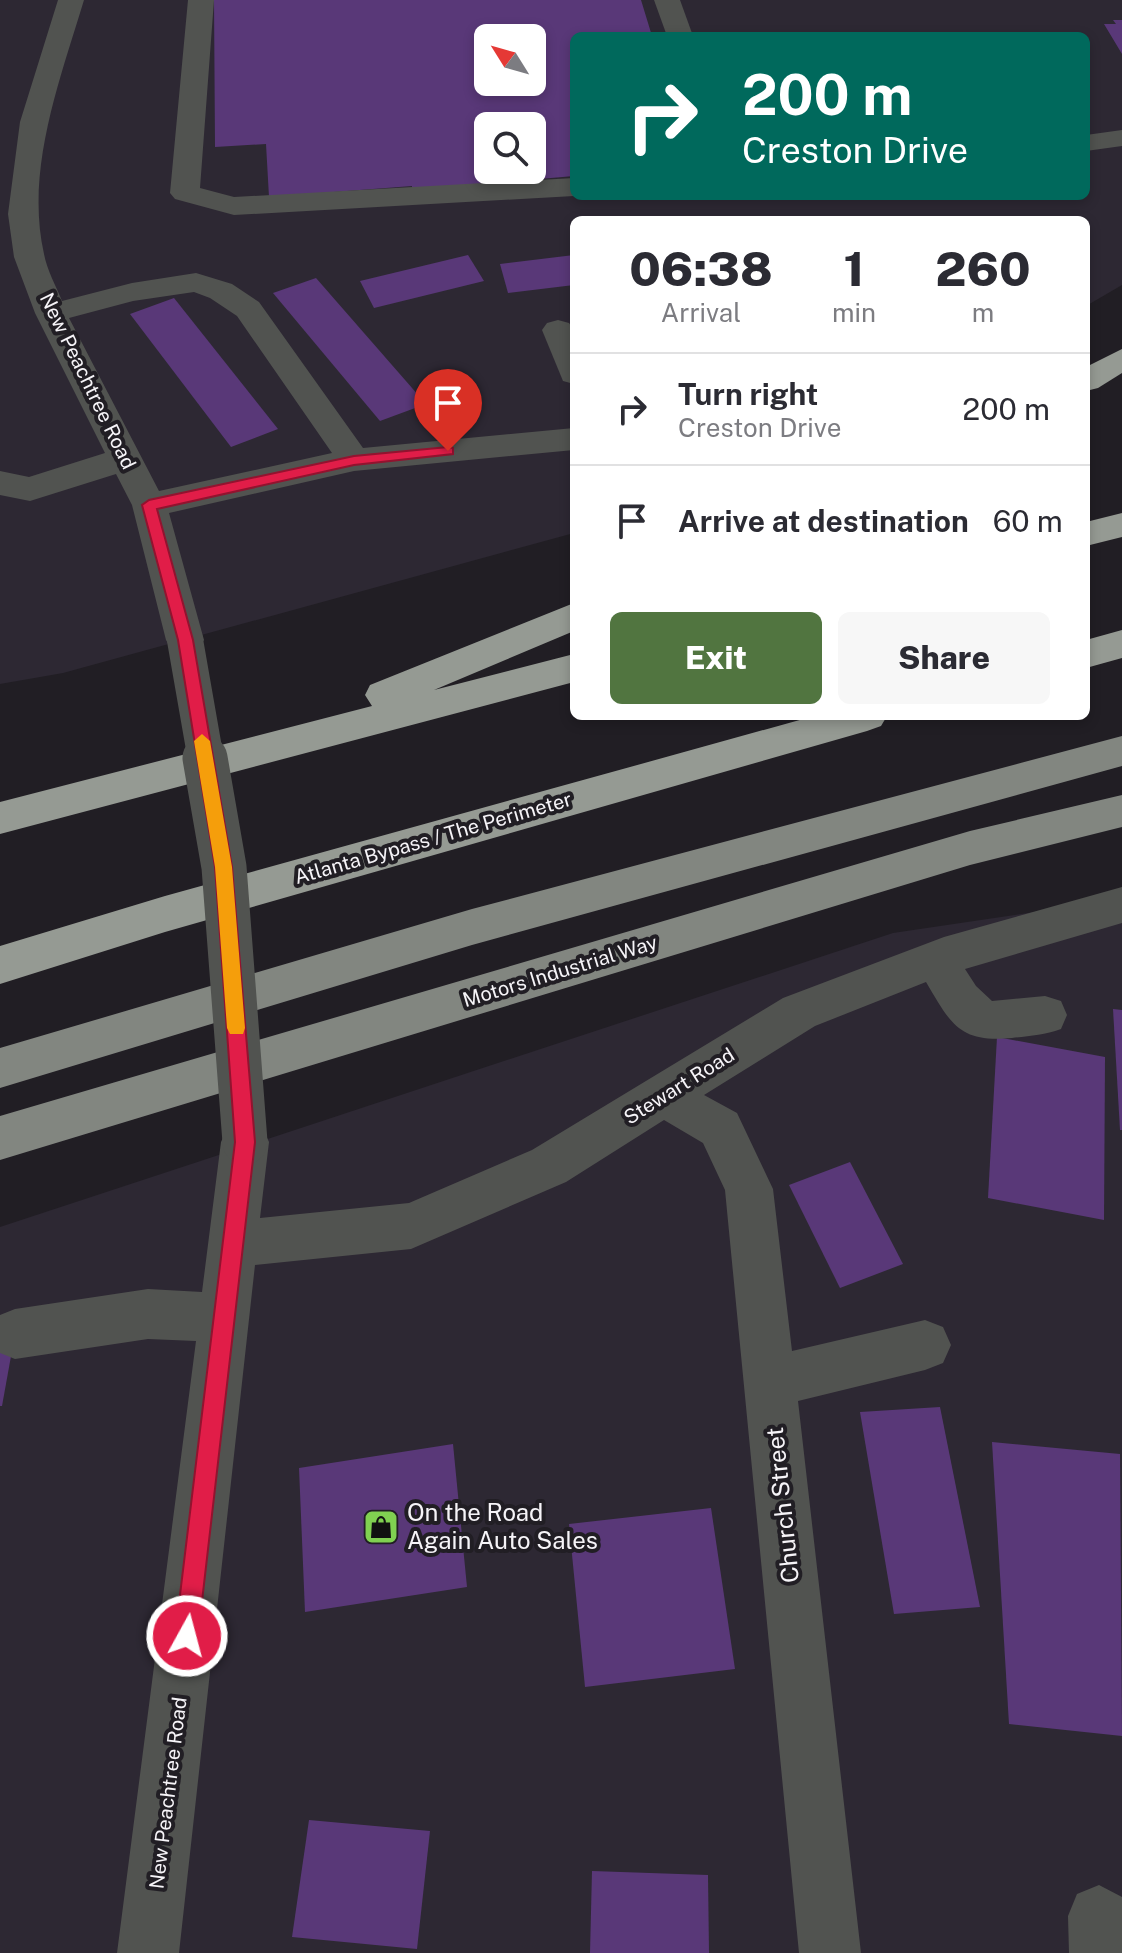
<!DOCTYPE html>
<html lang="en">
<head>
<meta charset="utf-8">
<style>
	:root { --surface:#fff; --page:#f7f7f7; --text:#2b2b33; --muted:#7c7c81; --line:#e1e1e2; --accent:#517540 }
	body { margin:0; font-family:"Public Sans",sans-serif; background:var(--page); color:var(--text); height:100vh; display:flex; flex-direction:column; font-size:30px; white-space:nowrap }
	* { box-sizing:border-box; margin:0 }
	p { font-size:26px; color:var(--muted) }
	.icon { flex:none; width:44px; height:44px; fill:none; stroke:currentColor; stroke-width:2; stroke-linecap:round; stroke-linejoin:round }
	.map { position:relative; flex:1; overflow:hidden }
	.sheet { position:absolute; left:570px; top:216px; width:520px; height:504px; display:flex; flex-direction:column; background:var(--surface); border-radius:12px; box-shadow:0 4px 12px #0003 }
	.sheet>* { flex:none }
	.hud { position:absolute; left:570px; top:32px; width:520px; height:168px; border-radius:12px; box-shadow:0 4px 12px #0003; background:#00695c; color:#fff; overflow:hidden }
	.needle { width:52px; rotate:307deg }
	.controls { position:absolute; left:474px; top:24px; display:grid; gap:16px }
	.controls a { display:grid; place-items:center; width:72px; height:72px; border-radius:12px; background:var(--surface); box-shadow:0 4px 12px #0003; font-size:40px }
	.pin { position:absolute; display:grid; place-items:center; width:68px; height:68px; color:#fff; margin:-82px -34px; border-radius:50% 50% 50% 0; rotate:-45deg; box-shadow:0 0 8px #0007 }
	.pin .icon { rotate:45deg }
	.me { position:absolute; width:88px; margin:-44px; rotate:7deg; stroke-linejoin:round; filter:drop-shadow(0 0 6px #0008) }
	.turn { display:flex; align-items:center; gap:28px; height:168px; padding:0 40px; font-size:36px }
	.turn .icon { width:104px; height:104px; stroke-width:2.5 }
	.turn b { display:block; font-size:56px; line-height:68px }
	.eta { display:flex; justify-content:space-evenly; align-items:center; height:136px; text-align:center }
	.eta b { font-size:48px; font-weight:800; line-height:56px }
	.cta { display:flex; gap:16px; margin-top:auto; padding:16px 40px }
	.cta a { flex:1; height:92px; border-radius:12px; background:var(--accent); color:#fff; font-size:32px; font-weight:800; line-height:92px; text-align:center }
	.cta a+a { background:var(--page); color:var(--text) }
	ul { padding:0; list-style:none }
	li { display:flex; align-items:center; gap:24px; height:112px; padding:0 40px; border-top:2px solid var(--line) }
	li div { flex:1 }
	li b { display:block; font-size:30px }
	li em { font-style:normal }
	.map>svg:first-child { display:block }
	.built { fill:#2d2833; fill-rule:evenodd }
	.building { fill:#593878; fill-rule:evenodd }
	.lines { fill:none; stroke-linecap:round; stroke-linejoin:round }
	.minor { fill:#515350; fill-rule:evenodd }
	.major { fill:#828680; fill-rule:evenodd }
	.highway { fill:#959a93; fill-rule:evenodd }
	.minor-bridge-far1 { stroke:#515350; stroke-width:36 }
	.minor-bridge { stroke:#515350; stroke-width:45 }
	.route { fill:#e11d48; stroke:#92132f; stroke-width:2 }
	.slow { fill:#f59e0b }
	.labels { text-anchor:middle; stroke-width:8; stroke-linejoin:round; paint-order:stroke }
	.street-label { font-size:20px; fill:#f6f4f8; stroke:#211e24 }
	.near-street-label { font-size:24px; fill:#f6f4f8; stroke:#211e24 }
	.near-poi-label { font-size:24px; fill:#f6f4f8; stroke:#211e24; text-anchor:start }
</style>
</head>
<body>
<div class="map">
<svg width="1122" height="1953" viewBox="0 0 1122 1953">
	<rect width="100%" height="100%" fill="#211e24"/>
	<!-- built -->
	<g class="built">
		<path d="M0,0H1122V285L1086,306V220H574V533L63,673L0,684ZM574,36H1086V196H574ZM488,38H532V82H488ZM488,126H532V170H488Z"/>
		<polygon points="1122,899 1122,1953 0,1953 0,1227 893,933"/>
	</g>
	<!-- building -->
	<g class="building">
		<path d="M214,0H641L652,36H574V176L412,190V186L269,197L266,144L215,147ZM488,38H532V82H488ZM488,126H532V170H488Z"/>
		<polygon points="1113,20 1122,20 1122,54 1104,24 1116,24"/>
		<polygon points="468,255 484,281 374,308 360,281"/>
		<polygon points="574,255 574,285 508,293 500,264"/>
		<polygon points="316,278 426,404 380,421 273,293"/>
		<polygon points="174,298 278,429 231,447 130,314"/>
		<polygon points="1113,1009 1122,1010 1122,1130 1120,1130"/>
		<polygon points="997,1037 1105,1057 1104,1220 988,1198"/>
		<polygon points="850,1162 903,1264 840,1288 789,1185"/>
		<polygon points="15,1334 2,1406 0,1406 0,1335"/>
		<polygon points="940,1407 980,1607 894,1614 860,1412"/>
		<polygon points="992,1442 1120,1454 1122,1736 1009,1724"/>
		<polygon points="453,1444 467,1587 305,1612 299,1468"/>
		<polygon points="711,1508 735,1669 585,1687 569,1524"/>
		<polygon points="309,1820 430,1831 417,1949 292,1937"/>
		<polygon points="592,1871 708,1875 709,1953 590,1953"/>
	</g>
	<g class="lines">
		<!-- minor -->
		<g class="minor">
			<path d="M58,0H84C60,80 25,170 44,254C47,270 56,286 62,301L132,283L196,273L232,284L259,302L363,448L574,428V450L354,471L169,513L204,640L198,650L185,654L172,650L166,640L132,505L116,474L30,501L0,495V471L29,477L105,453L35,313L14,257L8,214L20,122ZM194,292L210,298L237,316L332,453L159,491L69,318L133,301Z"/>
			<polygon points="188,0 214,0 200,188 234,197 574,178 574,196 234,215 175,199 170,193"/>
			<polygon points="654,0 680,0 693,36 667,36"/>
			<polygon points="1122,130 1122,146 1086,151 1086,135"/>
			<polygon points="558,320 569,323 574,330 574,384 563,381 542,330 547,323"/>
			<path d="M1122,887V923L965,969L976,986L992,1001L1045,996L1061,1001L1067,1015L1061,1029C1044,1035 1029,1036 1012,1038C959,1043 951,1024 926,982L815,1026L704,1095L737,1113L773,1189L792,1351L925,1320L943,1327L951,1345L943,1363L925,1370L798,1401L861,1953H799L725,1190L703,1143L664,1120L566,1182L411,1249L255,1265L179,1953H117L196,1341L148,1339L15,1359L0,1353V1315L15,1309L148,1289L202,1292L221,1142L228,1127L245,1120L262,1127L269,1142L260,1218L409,1203L532,1150L783,998L944,937Z"/>
			<polygon points="1099,1885 1122,1897 1122,1953 1069,1953 1068,1916 1077,1894"/>
		</g>
		<!-- major -->
		<g class="major">
			<polygon points="1122,736 1122,766 472,945 0,1088 0,1048 472,909"/>
			<polygon points="1122,795 1122,827 970,865 0,1160 0,1116 970,831"/>
		</g>
		<!-- highway -->
		<g class="highway">
			<polygon points="1122,349 1122,373 1098,388 1086,391 1086,367"/>
			<polygon points="1122,513 1122,537 1086,546 1086,522"/>
			<polygon points="574,603 574,631 434,690 574,654 574,682 0,834 0,802 372,706 365,695 370,685"/>
			<polygon points="1122,630 1122,658 1086,668 1086,640"/>
			<polygon points="814,716 887,716 881,726 867,731 165,932 0,984 0,946 165,896"/>
		</g>
		<!-- minor-bridge-far1 -->
		<polyline class="minor-bridge-far1" points="185,640 206,760"/>
		<!-- minor-bridge -->
		<polyline class="minor-bridge" points="205,758 224,867 245,1142"/>
	</g>
	<!-- route -->
	<polygon class="route" points="448,447 453,448 453,454 354,465 157,509 193,640 232,867 255,1142 198,1636 195,1644 187,1647 178,1644 175,1636 235,1142 215,867 178,640 142,505 149,500 354,456"/>
	<!-- slow -->
	<polygon class="slow" points="202,734 210,741 232,867 245,1028 243,1034 230,1034 227,1028 215,867 194,741"/>
	<!-- icons -->
	<defs>
		<symbol id="shop-square" viewBox="-11 -11 22 22"><rect x="-9" y="-9" width="18" height="18" rx="4" fill="#80d051" stroke="#211e24"/><path d="M-5-2.5h2.3a2.7 3.5 0 0 1 5.4 0H5L5.5 6h-11ZM-1.5-2.5h3a1.5 2.3 0 0 0-3 0Z" fill="#111"/></symbol>
	</defs>
	<g fill-rule="evenodd">
		<use href="#shop-square" x="361" y="1507" width="40" height="40"/>
	</g>
	<g class="labels">
		<!-- street labels -->
		<g class="street-label">
			<text transform="translate(88 381) rotate(64)" y="7">New Peachtree Road</text>
			<text transform="translate(433 838) rotate(-16)" y="7">Atlanta Bypass / The Perimeter</text>
			<text transform="translate(560 971) rotate(-17)" y="7">Motors Industrial Way</text>
			<text transform="translate(679 1086) rotate(-32)" y="7">Stewart Road</text>
			<text transform="translate(168 1793) rotate(-83)" y="7">New Peachtree Road</text>
		</g>
		<!-- near-street labels -->
		<g class="near-street-label">
			<text transform="translate(783 1505) rotate(-96)" y="8">Church Street</text>
		</g>
		<!-- near-poi labels -->
		<g class="near-poi-label">
			<text x="407" y="1521">On the Road<tspan x="407" dy="28">Again Auto Sales</tspan></text>
		</g>
	</g>
</svg>
<div class="controls">
<a><svg class="needle" viewBox="-14 -14 28 28"><path d="M0-13l5 13h-10z" fill="#e53935"/><path d="M0 13l5-13h-10z" fill="#7c7c81"/></svg></a>
<a><svg class="icon" aria-label="search" viewBox="0 0 24 24"><circle cx="10" cy="10" r="6"/><path d="M15 15l6 6"/></svg></a>
</div>
<div class="pin" style="left:448px;top:451px;background:#d93025"><svg class="icon" aria-label="arrive" viewBox="0 0 24 24"><path d="M6 21V4h12l-3 4 3 4H6"/></svg></div>
<svg class="me" style="left:187px;top:1636px" viewBox="-20 -20 40 40"><circle r="17" fill="#e11d48" stroke="#fff" stroke-width="3"/><path d="M0-11L8 9 0 5-8 9z" fill="#fff"/></svg>
<div class="hud">
<div class="turn"><svg class="icon" aria-label="right" viewBox="0 0 24 24"><path d="M7 20v-9h11M14 6l5 5-5 5"/></svg><div><b>200 m</b>Creston Drive</div></div>
</div>
<section class="sheet">
<div class="eta">
<div><b>06:38</b><p>Arrival</p></div>
<div><b>1</b><p>min</p></div>
<div><b>260</b><p>m</p></div>
</div>
<ul>
<li><svg class="icon" aria-label="right" viewBox="0 0 24 24"><path d="M7 20v-9h11M14 6l5 5-5 5"/></svg><div><b>Turn right</b><p>Creston Drive</p></div><em>200 m</em></li>
<li><svg class="icon" aria-label="arrive" viewBox="0 0 24 24"><path d="M6 21V4h12l-3 4 3 4H6"/></svg><div><b>Arrive at destination</b></div><em>60 m</em></li>
</ul>
<div class="cta"><a>Exit</a><a>Share</a></div>
</section>
</div>
</body>
</html>
